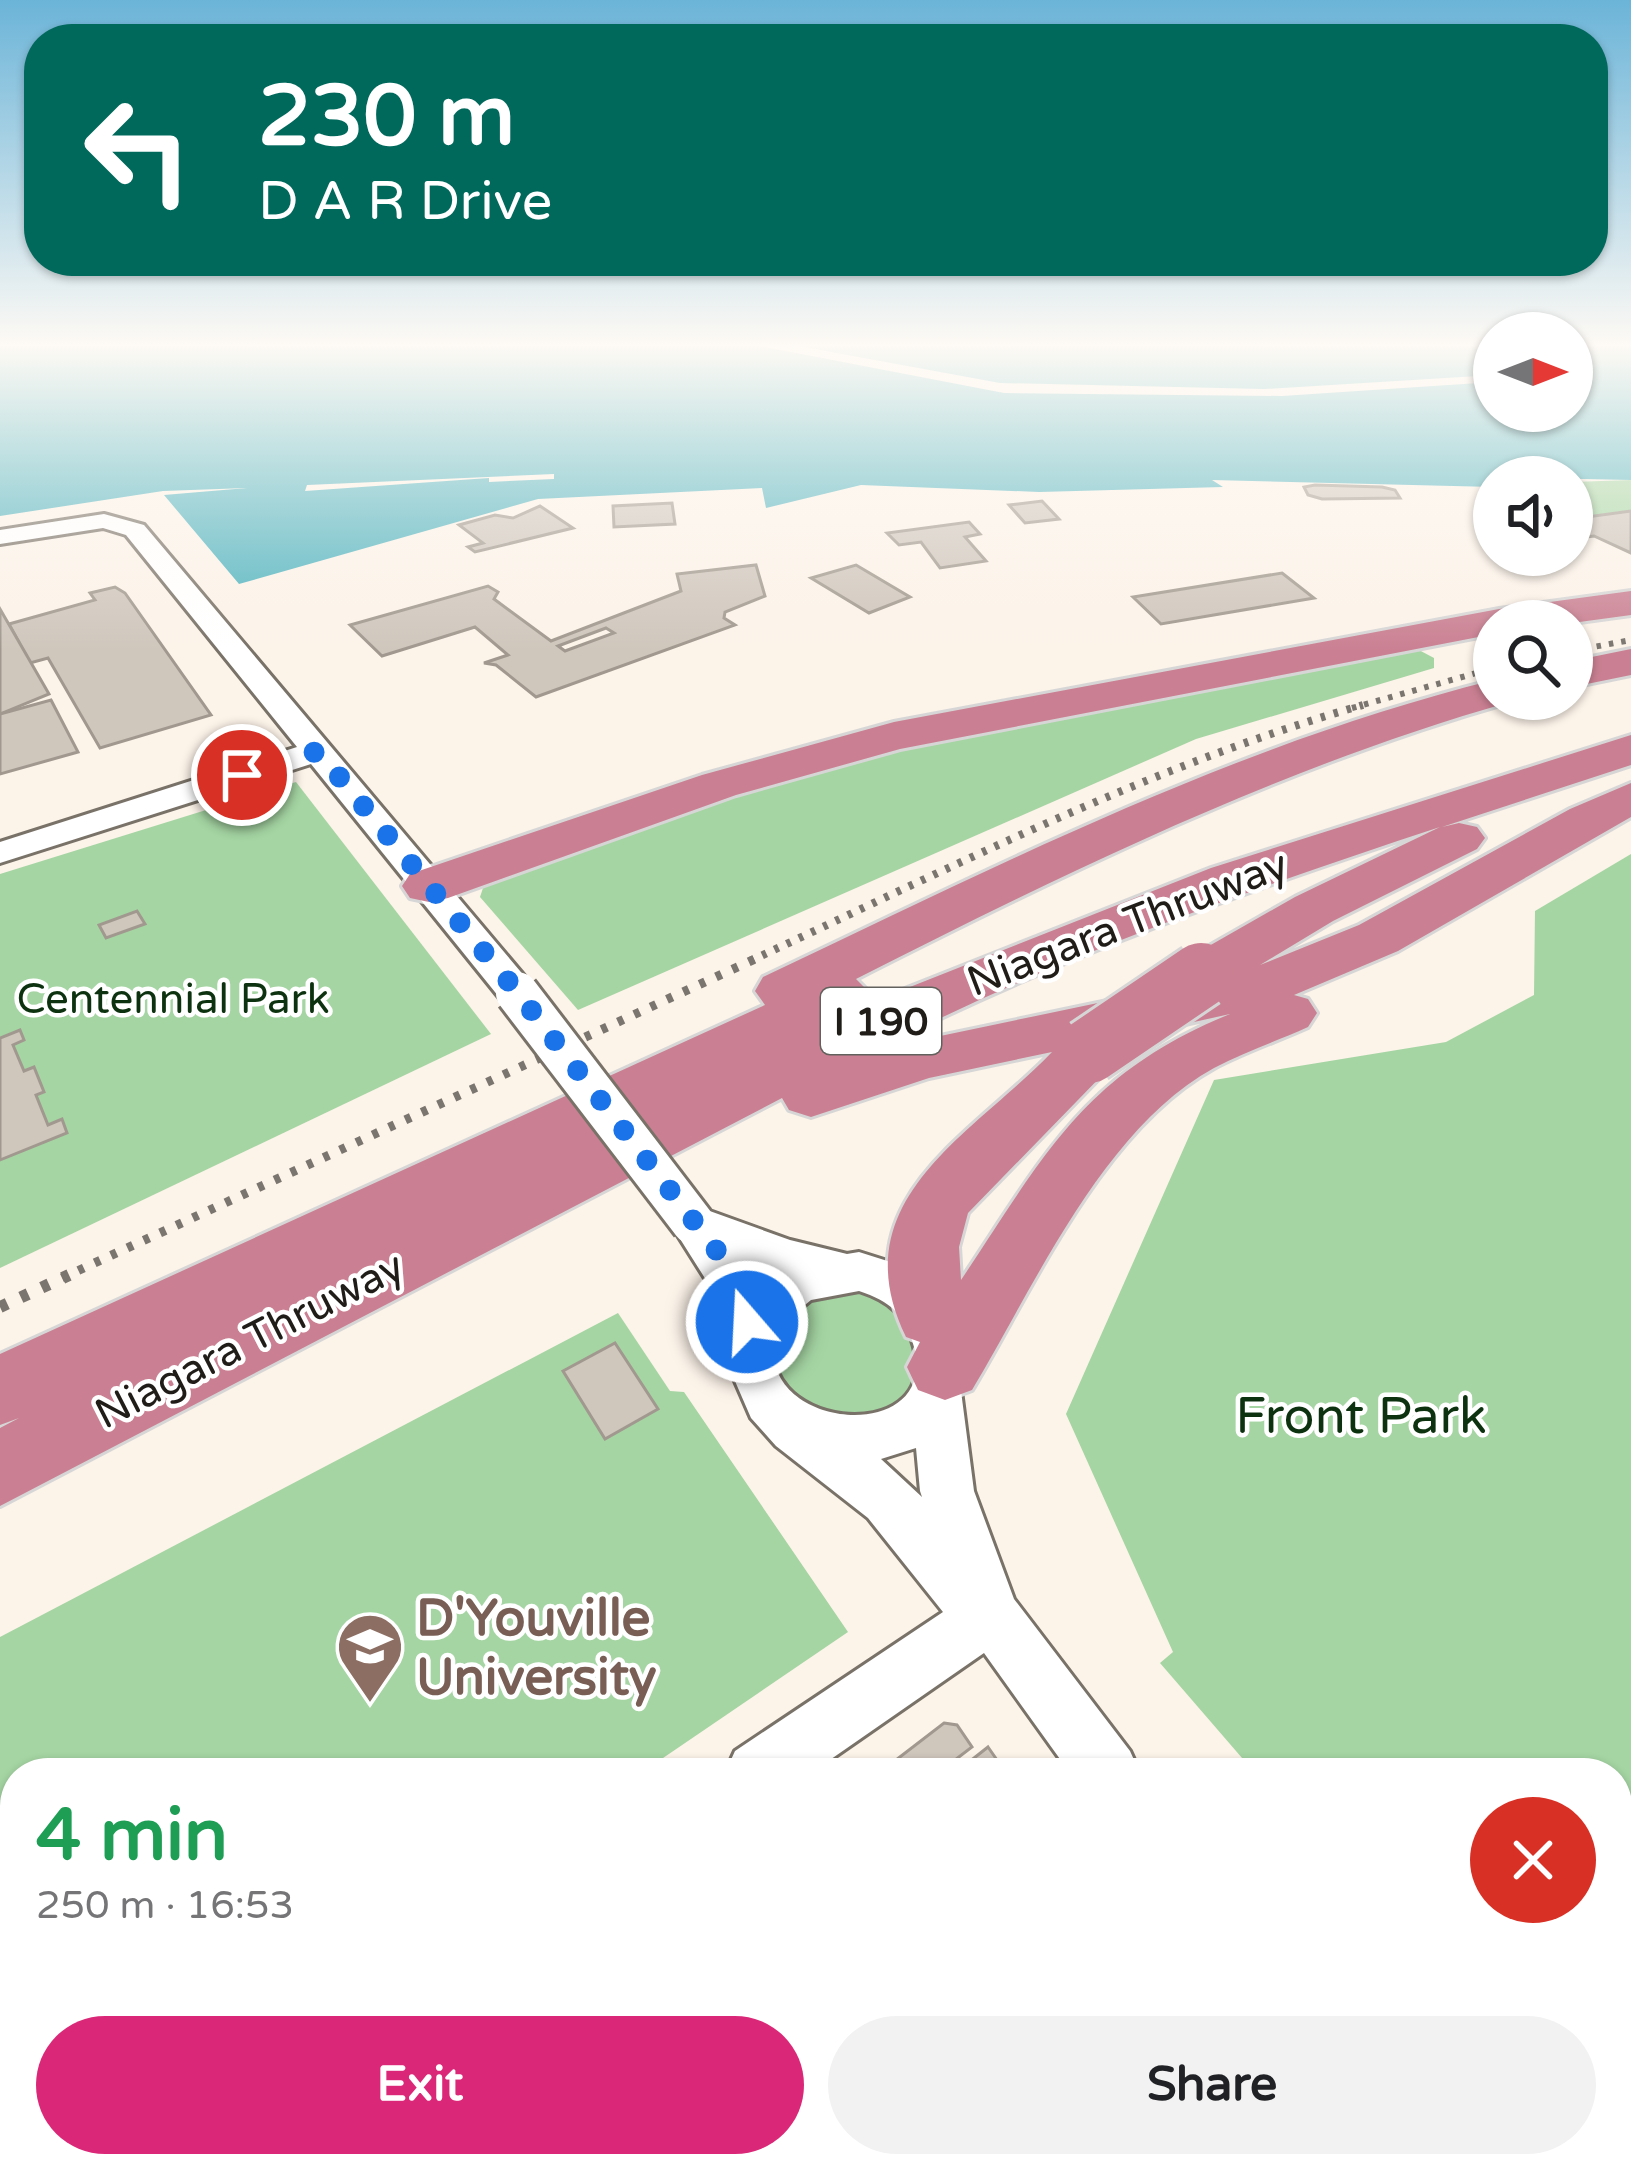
<!DOCTYPE html>
<html lang="en">
<head>
<meta charset="utf-8">
<style>
	:root { --surface:#fff; --page:#f2f2f2; --text:#202124; --muted:#757577; --accent:#db2777 }
	body { margin:0; font-family:"Varela Round",sans-serif; background:var(--page); color:var(--text); height:100vh; display:flex; flex-direction:column; font-size:45px; white-space:nowrap }
	* { box-sizing:border-box; margin:0 }
	p { font-size:39px; color:var(--muted) }
	.icon { flex:none; width:66px; height:66px; fill:none; stroke:currentColor; stroke-width:2; stroke-linecap:round; stroke-linejoin:round }
	.map { position:relative; flex:1; overflow:hidden }
	.sheet { position:absolute; left:0px; top:1758px; width:1632px; height:420px; display:flex; flex-direction:column; background:var(--surface); border-radius:48px 48px 0 0; box-shadow:0 3px 9px #0004 }
	.sheet>* { flex:none }
	.hud { position:absolute; left:24px; top:24px; width:1584px; height:252px; border-radius:48px; box-shadow:0 3px 9px #0004; background:#00695c; color:#fff; overflow:hidden }
	.needle { width:78px; rotate:90deg }
	.controls { position:absolute; left:1473px; top:312px; display:grid; gap:24px }
	.controls a { display:grid; place-items:center; width:120px; height:120px; border-radius:50%; background:var(--surface); box-shadow:0 3px 9px #0004; font-size:60px }
	.pin { position:absolute; display:grid; place-items:center; width:102px; height:102px; color:#fff; margin:-51px; border:6px solid #fff; border-radius:50%; box-shadow:0 3px 12px #0007 }
	.me { position:absolute; width:132px; margin:-66px; rotate:341deg; stroke-linejoin:round; filter:drop-shadow(0 0 9px #0008) }
	.turn { display:flex; align-items:center; gap:42px; height:252px; padding:0 36px; font-size:54px }
	.turn .icon { width:156px; height:156px; stroke-width:2.5 }
	.turn b { display:block; font-size:84px; line-height:102px }
	.round { display:grid; place-items:center; flex:none; width:126px; height:126px; border-radius:63px; background:var(--page) }
	.head { display:flex; align-items:center; justify-content:space-between; height:204px; padding:0 36px }
	h1 { font-size:72px; font-weight:700; line-height:90px; color:#1e9e55 }
	.action { display:flex; gap:24px; margin-top:auto; padding:24px 36px }
	.action a { flex:1; height:138px; border-radius:72px; background:var(--accent); color:#fff; font-size:48px; font-weight:700; line-height:138px; text-align:center }
	.action a+a { background:var(--page); color:var(--text) }
	.map>svg:first-child { display:block }
	.education { fill:#f0e6fb }
	.green { fill:#a5d5a3 }
	.water { fill:#51b3bf }
	.pier { fill:#fcf3e9 }
	.building { fill:#cfc6bc; stroke:#a1998f; stroke-width:3; fill-rule:evenodd }
	.lines { fill:none; stroke-linecap:round; stroke-linejoin:round }
	.minor-casing { stroke:#797268; stroke-width:6 }
	.highway-casing { stroke:#d7d6d6; stroke-width:6 }
	.minor { fill:#fff; fill-rule:evenodd }
	.highway { fill:#ca8092; fill-rule:evenodd }
	.rail-far3 { stroke:#7a756f; stroke-width:6; stroke-dasharray:4.5 8; stroke-linecap:butt }
	.rail-far2 { stroke:#7a756f; stroke-width:8; stroke-dasharray:4.5 9; stroke-linecap:butt }
	.rail-far1 { stroke:#7a756f; stroke-width:9; stroke-dasharray:6 12; stroke-linecap:butt }
	.rail { stroke:#7a756f; stroke-width:12; stroke-dasharray:8 15; stroke-linecap:butt }
	.minor-bridge-casing { stroke:#797268; stroke-width:48; stroke-linecap:butt }
	.highway-bridge-casing { stroke:#d7d6d6; stroke-width:70; stroke-linecap:butt }
	.minor-bridge { stroke:#fff; stroke-width:42 }
	.highway-bridge { stroke:#ca8092; stroke-width:64 }
	.route { stroke:#1a73e8; stroke-width:21; stroke-dasharray:0 37.8 }
	.labels { text-anchor:middle; stroke-width:9; stroke-linejoin:round; paint-order:stroke }
	.shield { fill:#fff; stroke:#63615e; stroke-width:3 }
	.shield-label { font-size:39px; font-weight:bold; fill:#201d19 }
	.street-label { font-size:42px; fill:#201d19; stroke:#fff }
	.park-label { font-size:42px; fill:#0d320f; stroke:#fff }
	.near-park-label { font-size:51px; fill:#0d320f; stroke:#fff }
	.near-education-label { font-size:51px; font-weight:bold; fill:#785e54; stroke:#fff; text-anchor:start }
</style>
</head>
<body>
<div class="map">
<svg width="1631" height="2178" viewBox="0 0 1631 2178">
	<rect width="100%" height="100%" fill="#fcf3e9"/>
	<!-- education -->
	<polygon class="education" points="344,2163 615,2163 622,2178 349,2178"/>
	<!-- green -->
	<g class="green">
		<polygon points="1631,480 1631,511 1572,519 1572,482"/>
		<polygon points="1417,649 1434,658 1434,668 1196,739 578,1010 480,897 484,885 714,801 930,740"/>
		<polygon points="296,782 491,1034 0,1268 0,874"/>
		<polygon points="1631,854 1631,2178 1607,2178 1594,2163 1617,2163 1617,1773 1255,1773 1160,1663 1173,1652 1066,1414 1214,1080 1446,1042 1534,995 1535,911"/>
		<path d="M853,1287L899,1303L927,1362C920,1374 913,1392 904,1402C850,1456 729,1380 788,1316C794,1310 801,1300 808,1296C820,1290 839,1290 853,1287Z"/>
		<polygon points="618,1313 670,1391 684,1392 848,1632 641,1773 15,1773 15,2163 47,2163 25,2178 0,2178 0,1637"/>
	</g>
	<!-- water -->
	<polygon class="water" points="0,346 1494,346 1494,411 1572,411 1572,346 1631,346 1631,480 1494,477 1494,487 1212,480 1223,487 1039,492 861,485 766,508 762,488 538,499 239,584 164,495 247,488 163,491 0,516"/>
	<!-- pier -->
	<g class="pier">
		<polygon points="760,346 799,346 1000,383 1264,389 1494,375 1494,382 1282,396 1004,393"/>
		<polygon points="554,474 554,479 489,482 489,478 305,491 307,485"/>
	</g>
	<!-- building -->
	<g class="building">
		<polygon points="1315,485 1382,487 1395,490 1400,498 1322,499 1308,495 1304,487"/>
		<polygon points="1042,501 1059,519 1025,523 1009,505"/>
		<polygon points="672,503 675,524 614,527 613,506"/>
		<polygon points="540,506 573,528 475,552 468,547 483,543 459,525 495,515 513,518"/>
		<polygon points="1631,511 1631,553 1594,536 1572,539 1572,519"/>
		<polygon points="969,522 980,534 965,537 986,561 940,568 921,542 899,545 887,533"/>
		<path d="M756,565L765,596L725,612L724,618L735,625L536,697L496,665L484,663L508,655L475,627L382,656L350,625L488,586L498,592L494,599L551,641L681,591L677,574ZM606,628L614,633L565,651L558,646Z"/>
		<polygon points="856,565 910,597 869,613 811,578"/>
		<polygon points="1282,573 1314,598 1161,624 1133,597"/>
		<polygon points="115,587 125,593 211,715 100,748 48,658 30,663 9,624 95,600 90,593"/>
		<polygon points="0,609 49,694 0,714"/>
		<polygon points="51,700 78,752 0,774 0,714"/>
		<polygon points="137,911 145,924 106,938 99,925"/>
		<polygon points="20,1030 24,1040 13,1045 24,1071 34,1067 44,1092 36,1095 48,1125 62,1119 67,1133 0,1160 0,1038"/>
		<polygon points="615,1343 658,1409 605,1439 563,1371"/>
		<polygon points="944,1723 957,1725 972,1747 938,1773 879,1773"/>
		<polygon points="988,1747 1006,1773 955,1773"/>
		<polygon points="471,2163 608,2163 615,2178 451,2178"/>
		<polygon points="653,2163 806,2163 814,2178 660,2178"/>
	</g>
	<g class="lines">
		<defs>
			<g id="minor">
				<polygon points="104,514 144,525 531,984 537,993 531,1002 503,1002 311,764 0,863 0,842 297,747 126,535 103,528 0,544 0,530"/>
				<path d="M693,1205L790,1240L847,1254L859,1252L919,1271L948,1302L967,1356L961,1391L974,1491L1014,1599L1130,1751L1140,1773H1070L984,1653L811,1773H725L735,1751L943,1612L868,1518L776,1446L751,1418L725,1358L720,1302L670,1223L677,1210ZM746,1263L775,1273L760,1282ZM859,1291C890,1301 906,1315 914,1347C941,1450 742,1430 778,1327L811,1300ZM916,1448L920,1491L922,1497L881,1459Z"/>
				<polygon points="163,2163 254,2163 247,2178 157,2178"/>
				<polygon points="1397,2163 1479,2163 1485,2178 1404,2178"/>
			</g>
			<g id="highway">
				<polygon points="1631,591 1631,615 1572,623 1494,621 1494,634 900,749 736,795 448,898 429,902 410,898 402,886 410,874 702,775 894,722 1499,609"/>
				<polygon points="1631,649 1631,675 1572,687 1572,661"/>
				<path d="M1494,680V699H1512L1510,702C1279,768 1069,871 856,979L872,995L867,1004L1211,868L1631,735V765L1442,827L1459,823L1477,827L1485,838L1477,849L1333,921L1260,965L1359,925L1570,809L1631,783V817L1398,951L1294,995L1308,999L1317,1013L1308,1027C1277,1041 1244,1052 1214,1068C1103,1129 1035,1285 972,1390L945,1400L918,1390L907,1367L920,1342L906,1337C839,1200 973,1135 1052,1052L929,1078L811,1117L789,1110L782,1098L0,1506V1428L19,1418L0,1425V1354L765,1005L755,991L763,977C1001,864 1237,744 1494,680ZM1440,827L1295,897L1181,962L1172,975L1179,986L878,1049C1057,957 1249,890 1440,827ZM1230,1014C1083,1074 1045,1155 961,1280L959,1247L968,1213L1111,1066L1120,1051L1113,1040Z"/>
			</g>
		</defs>
		<!-- minor casing -->
		<use href="#minor" class="minor-casing"/>
		<!-- highway casing -->
		<use href="#highway" class="highway-casing"/>
		<!-- minor -->
		<use href="#minor" class="minor"/>
		<!-- highway -->
		<use href="#highway" class="highway"/>
		<!-- rail-far3 -->
		<g class="rail-far3">
			<polyline points="1572,651 1631,640"/>
			<polyline points="1352,708 1494,668"/>
		</g>
		<!-- rail-far2 -->
		<path class="rail-far2" d="M750,961C951,868 1149,766 1363,705"/>
		<!-- rail-far1 -->
		<polyline class="rail-far1" points="62,1278 757,958"/>
		<!-- rail -->
		<polyline class="rail" points="0,1307 69,1275"/>
		<defs>
			<polyline id="minor-bridge" points="517,993 693,1223"/>
			<polyline id="highway-bridge" points="1089,1051 1201,975"/>
		</defs>
		<!-- minor-bridge casing -->
		<use href="#minor-bridge" class="minor-bridge-casing"/>
		<!-- highway-bridge casing -->
		<use href="#highway-bridge" class="highway-bridge-casing"/>
		<!-- minor-bridge -->
		<use href="#minor-bridge" class="minor-bridge"/>
		<!-- highway-bridge -->
		<use href="#highway-bridge" class="highway-bridge"/>
	</g>
	<!-- sky -->
	<linearGradient id="sky" x2="0" y2="1"><stop stop-color="#6bb4d8"/><stop offset="0.53" stop-color="#fefaf5"/><stop offset="1" stop-color="#fefaf5" stop-opacity="0"/></linearGradient>
	<rect width="1631" height="651" fill="url(#sky)"/>
	<g class="lines">
		<!-- route -->
		<polyline class="route" points="242,775 318,751 518,993 720,1255 744,1298 747,1322"/>
	</g>
	<!-- icons -->
	<defs>
		<symbol id="university-pin" viewBox="-11 -11 22 30"><path d="M0 17L-7.5 6A9.5 9.5 0 1 1 7.5 6Z" fill="#8d6e63" stroke="#fff"/><path d="M0-5L7-2L0 1L-7-2ZM-4 1L0 2.5L4 1V4Q0 6-4 4Z" fill="#fff"/></symbol>
	</defs>
	<g fill-rule="evenodd">
		<use href="#university-pin" x="332" y="1608" width="76" height="104"/>
	</g>
	<g class="labels">
		<!-- shield labels -->
		<rect class="shield" x="821" y="988" width="120" height="66" rx="9"/>
		<g class="shield-label">
			<text x="881" y="1035">I 190</text>
		</g>
		<!-- street labels -->
		<g class="street-label">
			<text transform="translate(1127 922) rotate(-21)" y="15">Niagara Thruway</text>
			<text transform="translate(249 1339) rotate(-27)" y="15">Niagara Thruway</text>
		</g>
		<!-- park labels -->
		<g class="park-label">
			<text x="173" y="1013">Centennial Park</text>
		</g>
		<!-- near-park labels -->
		<g class="near-park-label">
			<text x="1361" y="1433">Front Park</text>
		</g>
		<!-- near-education labels -->
		<g class="near-education-label">
			<text x="416" y="1635">D'Youville<tspan x="416" dy="59">University</tspan></text>
		</g>
	</g>
</svg>
<div class="controls">
<a><svg class="needle" viewBox="-14 -14 28 28"><path d="M0-13l5 13h-10z" fill="#e53935"/><path d="M0 13l5-13h-10z" fill="#757577"/></svg></a>
<a><svg class="icon" aria-label="sound" viewBox="0 0 24 24"><path d="M4 9h4l5-4v14l-5-4H4zM17 9q2 3 0 6"/></svg></a>
<a><svg class="icon" aria-label="search" viewBox="0 0 24 24"><circle cx="10" cy="10" r="6"/><path d="M15 15l6 6"/></svg></a>
</div>
<div class="pin" style="left:242px;top:775px;background:#d93025"><svg class="icon" aria-label="arrive" viewBox="0 0 24 24"><path d="M6 21V4h12l-3 4 3 4H6"/></svg></div>
<svg class="me" style="left:747px;top:1322px" viewBox="-20 -20 40 40"><circle r="17" fill="#1a73e8" stroke="#fff" stroke-width="3"/><path d="M0-11L8 9 0 5-8 9z" fill="#fff"/></svg>
<div class="hud">
<div class="turn"><svg class="icon" aria-label="left" viewBox="0 0 24 24"><path d="M17 20v-9H6M10 6l-5 5 5 5"/></svg><div><b>230 m</b>D A R Drive</div></div>
</div>
<section class="sheet">
<div class="head"><div><h1>4 min</h1><p>250 m · 16:53</p></div><a class="round" style="background:#d93025;color:#fff"><svg class="icon" aria-label="close" viewBox="0 0 24 24"><path d="M6 6l12 12M18 6L6 18"/></svg></a></div>
<div class="action"><a>Exit</a><a>Share</a></div>
</section>
</div>
</body>
</html>
